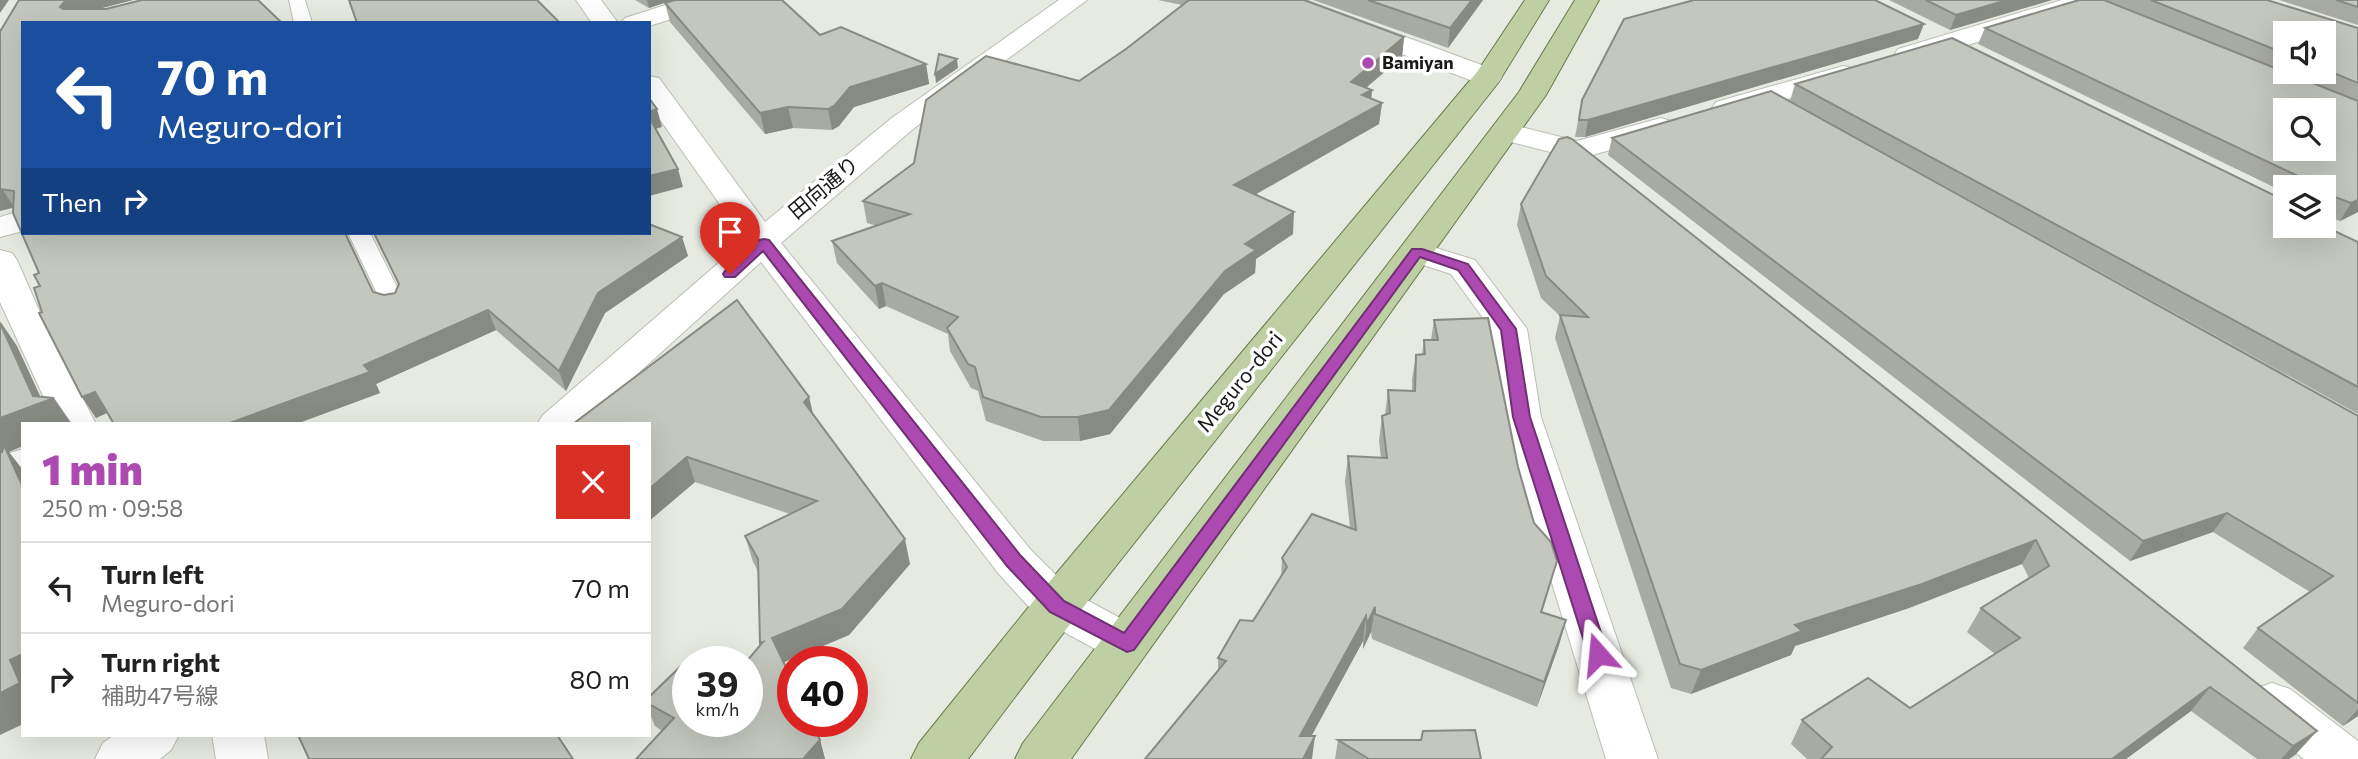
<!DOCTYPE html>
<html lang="en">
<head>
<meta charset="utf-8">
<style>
	:root { --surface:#fff; --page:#f2f2f2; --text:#222; --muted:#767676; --line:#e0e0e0; --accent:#ac4ab1 }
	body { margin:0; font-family:Commissioner,"Noto Sans JP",sans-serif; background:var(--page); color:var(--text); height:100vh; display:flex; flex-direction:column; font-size:26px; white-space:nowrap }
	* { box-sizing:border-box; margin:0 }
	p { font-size:23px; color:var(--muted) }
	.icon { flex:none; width:38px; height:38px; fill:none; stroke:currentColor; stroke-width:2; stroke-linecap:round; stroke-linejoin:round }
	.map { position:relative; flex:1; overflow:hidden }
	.sheet { position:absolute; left:21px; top:422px; width:630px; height:315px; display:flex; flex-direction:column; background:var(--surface); border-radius:0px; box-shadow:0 7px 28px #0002 }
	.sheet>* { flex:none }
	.top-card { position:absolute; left:21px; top:21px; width:630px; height:214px; border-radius:0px; box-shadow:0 7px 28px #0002; background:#1a4fa0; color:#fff; overflow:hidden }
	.fabs { position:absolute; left:2273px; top:21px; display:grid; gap:14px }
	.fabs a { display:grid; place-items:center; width:63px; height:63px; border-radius:0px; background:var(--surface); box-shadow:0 7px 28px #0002; font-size:35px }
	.speed { position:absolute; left:672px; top:646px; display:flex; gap:14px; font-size:35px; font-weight:700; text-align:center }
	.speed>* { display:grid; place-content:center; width:91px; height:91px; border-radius:50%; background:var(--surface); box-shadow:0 7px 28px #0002; line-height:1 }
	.speed small { font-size:18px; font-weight:400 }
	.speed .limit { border:10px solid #d22; background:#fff; color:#111 }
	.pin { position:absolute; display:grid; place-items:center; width:60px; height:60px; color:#fff; margin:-72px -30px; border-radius:50% 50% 50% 0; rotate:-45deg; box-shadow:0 0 7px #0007 }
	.pin .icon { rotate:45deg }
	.me { position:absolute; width:77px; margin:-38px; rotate:342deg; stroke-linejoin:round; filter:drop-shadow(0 0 5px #0008) }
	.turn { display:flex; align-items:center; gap:24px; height:147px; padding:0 21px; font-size:32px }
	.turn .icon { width:91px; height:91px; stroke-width:2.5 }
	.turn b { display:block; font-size:49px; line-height:60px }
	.then { display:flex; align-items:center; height:66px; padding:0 21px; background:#0003; gap:14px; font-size:26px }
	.round { display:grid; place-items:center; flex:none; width:74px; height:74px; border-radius:0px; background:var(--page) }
	.overview { display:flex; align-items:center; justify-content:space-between; height:119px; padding:0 21px }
	h1 { font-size:42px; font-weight:800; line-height:52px; color:var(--accent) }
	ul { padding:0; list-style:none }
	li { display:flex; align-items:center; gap:21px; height:91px; padding:0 21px; border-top:2px solid var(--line) }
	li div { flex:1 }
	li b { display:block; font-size:26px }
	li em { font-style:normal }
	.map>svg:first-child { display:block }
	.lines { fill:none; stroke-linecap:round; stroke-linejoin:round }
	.service-casing { stroke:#babfb5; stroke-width:2 }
	.minor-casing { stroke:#babfb5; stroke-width:2 }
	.tertiary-casing { stroke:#babfb5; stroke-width:2 }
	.primary-casing { stroke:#687b4a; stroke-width:2 }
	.service { fill:#fff; fill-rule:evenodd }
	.minor { fill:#fff; fill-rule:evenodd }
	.tertiary { fill:#fff; fill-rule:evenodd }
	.primary { fill:#becfa3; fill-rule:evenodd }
	.wall { fill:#a8aba3; fill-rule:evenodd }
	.shaded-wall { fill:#888b84 }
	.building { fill:#c3c7bd; stroke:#888b84; stroke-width:2; fill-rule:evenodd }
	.route { fill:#ac4ab1; stroke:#703073; stroke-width:2 }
	.poi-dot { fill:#ac4ab1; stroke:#fff; stroke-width:2.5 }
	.labels { text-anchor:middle; stroke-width:7; stroke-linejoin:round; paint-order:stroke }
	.far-poi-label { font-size:18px; font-weight:bold; fill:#191a17; stroke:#fff; text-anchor:start }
	.street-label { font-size:21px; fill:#191a17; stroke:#fff }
</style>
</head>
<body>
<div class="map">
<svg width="2358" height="759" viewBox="0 0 2358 759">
	<rect width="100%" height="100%" fill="#e6eae0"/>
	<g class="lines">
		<defs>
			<g id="service">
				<polygon points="289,0 305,0 312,23 294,23"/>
				<polygon points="348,233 370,233 406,305 403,310 394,312 385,310"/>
			</g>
			<g id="minor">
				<polygon points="681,0 719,0 716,5 649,26 649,23 621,23 625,18"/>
				<polygon points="1270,0 1305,0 1498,71 1502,77 1498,83 1488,85 1478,83 1273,5"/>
				<polygon points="2062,0 2100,0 2097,5 1916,61 1907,63 1898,61 1894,55 1898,49"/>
				<polygon points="1843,66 1853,68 1857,74 1853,80 1726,117 1716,114 1712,108 1716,102"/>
				<polygon points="1661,118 1671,121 1676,127 1671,133 1578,159 1495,138 1490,132 1495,126 1505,123 1577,141"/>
				<polygon points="23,210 23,231 0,237 0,217"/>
				<polygon points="0,250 12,253 17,260 49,333 96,424 56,424 0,302"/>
				<polygon points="23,449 23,479 0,486 0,456"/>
				<polygon points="2272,683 2290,689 2358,741 2358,759 2304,759 2254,719 2247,704 2254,689"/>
				<polygon points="212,735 264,735 268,759 216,759"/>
			</g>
			<g id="tertiary">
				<polygon points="576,0 601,0 618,23 592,23"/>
				<polygon points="1059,0 1087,0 913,129 781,243 1030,549 1074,593 1144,631 1151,644 1144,657 1127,663 1110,657 1040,619 998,573 761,262 582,424 537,424 543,415 745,240 649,104 649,76 659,78 765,222 893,117"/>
				<polygon points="1417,242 1475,260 1527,329 1541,417 1658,759 1606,759 1501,417 1491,329 1451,274 1405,259 1400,252 1405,245"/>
				<polygon points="114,735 179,735 171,750 160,759 95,759 103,743"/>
			</g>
			<g id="primary">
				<polygon points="1525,0 1549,0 1498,83 1074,619 968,759 911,759 919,743 1040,593 1477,72"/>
				<polygon points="1575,0 1599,0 1546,95 1071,759 1015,759 1023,743 1519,92"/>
			</g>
		</defs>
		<!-- service casing -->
		<use href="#service" class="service-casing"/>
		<!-- minor casing -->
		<use href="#minor" class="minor-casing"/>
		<!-- tertiary casing -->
		<use href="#tertiary" class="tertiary-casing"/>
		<!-- primary casing -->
		<use href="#primary" class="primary-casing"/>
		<!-- service -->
		<use href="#service" class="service"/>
		<!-- minor -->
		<use href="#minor" class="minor"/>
		<!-- tertiary -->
		<use href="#tertiary" class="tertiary"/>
		<!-- primary -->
		<use href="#primary" class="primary"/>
	</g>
	<!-- wall -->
	<g class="wall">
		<polygon points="19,0 133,0 98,9 106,9 142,0 258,0 282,23 23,23 23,233 346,233 373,292 384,295 395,293 399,285 373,233 649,233 649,224 682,237 688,256 605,313 566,391 496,330 376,384 380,393 296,424 114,424 107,413 96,418 82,397 39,313 42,312 34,288 40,286 34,275 39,273 13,213 13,208 0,211 0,30 1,30"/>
		<polygon points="635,0 673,0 649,8"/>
		<polygon points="1158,0 1304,0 1404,37 1402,57 1366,88 1372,90 1371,99 1382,103 1379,124 1255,195 1293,234 1256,259 1255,273 1224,294 1110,434 1080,441 1043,441 986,421 978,391 971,388 950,351 948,334 886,306 879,309 837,263 832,241 877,226 867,223 863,201 1079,81 1126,49 1182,5"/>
		<polygon points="1313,0 1483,0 1448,48"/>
		<polygon points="1889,0 2052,0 1950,30"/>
		<path d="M2106,0H2267L2358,28V212L2340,221L2326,216L2324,219V187H2286V193L1978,44L1985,28L2161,22ZM2286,33H2324V72H2286Z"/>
		<polygon points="2279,0 2358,0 2358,25"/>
		<polygon points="665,3 820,35 926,64 929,84 854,107 839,126 832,130 793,128 765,134 670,22"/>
		<polygon points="1918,39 1585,137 1575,137 1582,100"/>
		<polygon points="1795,84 2358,242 2358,414 1790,101"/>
		<polygon points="1612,138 2358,416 2358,716 2343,726 2243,648 2258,628 2310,592 2213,532 2130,561 1608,155"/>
		<polygon points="1559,139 2317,731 2295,755 2289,759 2257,759 2191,711 2126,759 1807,759 1791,744 1802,720 1910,708 1995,654 1967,632 1981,608 2029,578 2022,564 1909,608 1795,646 1791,655 1691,694 1671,688 1555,338 1560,316 1541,298 1517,225 1521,204"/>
		<polygon points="1434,320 1518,467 1550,586 1542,613 1566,620 1559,645 1537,707 1372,639 1371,632 1363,649 1363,641 1311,736 1312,759 1218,672 1218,658 1253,621 1281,578 1282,558 1350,528 1345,481 1348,456 1381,458 1379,441 1382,416 1385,415 1388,390 1412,391 1412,379 1416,355 1422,354 1424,340 1431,340"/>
		<polygon points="809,397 813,415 910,564 849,635 784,662 820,740 825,759 636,759 662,731 655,726 649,712 649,697 747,721 760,645 758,571 753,562 745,536 790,514 695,482 649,521 649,424"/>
		<polygon points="1338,740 1481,759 1335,759"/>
	</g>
	<!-- shaded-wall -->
	<g class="shaded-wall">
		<polygon points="0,0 9,0 0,13"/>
		<polygon points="66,0 133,0 75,15 70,23 60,7"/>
		<polygon points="647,0 673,0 649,8"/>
		<polygon points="1472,0 1483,0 1448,48 1450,28"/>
		<polygon points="2007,0 2052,0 1950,30 1956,15"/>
		<polygon points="1924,24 1918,39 1585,137 1588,120"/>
		<polygon points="1404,37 1402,57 1349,102 1351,82"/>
		<polygon points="957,59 958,68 936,83 935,74"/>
		<polygon points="926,64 929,84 854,107 839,126 832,130 828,109 850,87"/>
		<polygon points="1372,90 1370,110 1382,103 1379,124 1233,207 1234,185 1362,95"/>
		<polygon points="788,107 793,128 765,134 760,113"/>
		<polygon points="657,109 662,127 652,130 649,121 649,112"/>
		<polygon points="678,169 683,187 649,196 649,176"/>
		<polygon points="0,189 2,189 14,207 0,211"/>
		<polygon points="2358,200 2358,212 2340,221 2351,203"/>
		<polygon points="1294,212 1293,234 1256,259 1255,273 1224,294 1110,434 1080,441 1078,417 1245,244"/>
		<polygon points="682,237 688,256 605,313 566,391 559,371 598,293"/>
		<polygon points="882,283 886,306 879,309 875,286"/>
		<polygon points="488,310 496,330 376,384 380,393 296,424 227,424"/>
		<polygon points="0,321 17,346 43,402 54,398 72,424 23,424 23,446 9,452 23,470 23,487 0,455 0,418 33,396"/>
		<polygon points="95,392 109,412 96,418 82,397"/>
		<polygon points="809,397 815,422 804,402"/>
		<polygon points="687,457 695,482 649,521 649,489"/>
		<polygon points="2227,513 2213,532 2130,561 2143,541"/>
		<polygon points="905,539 910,564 849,635 780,664 772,638"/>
		<polygon points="2036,540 2022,564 1909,608 1795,646 1791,655 1691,694 1701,670 1795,625"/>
		<polygon points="1375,607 1371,632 1363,649 1367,624"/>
		<polygon points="1366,616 1363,641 1299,759 1300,736"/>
		<polygon points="1566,620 1559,645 1537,707 1544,682"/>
		<polygon points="23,654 23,724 0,735 0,693 10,660"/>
		<polygon points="2210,687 2191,711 2126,759 2112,759"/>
		<polygon points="2358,709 2358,716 2343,726"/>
		<polygon points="2317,731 2295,755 2289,759 2281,759 2293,746"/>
		<polygon points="1315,736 1312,759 1303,759"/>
		<polygon points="820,740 825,759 803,759"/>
	</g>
	<!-- building -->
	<g class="building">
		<polygon points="19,0 66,0 60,7 63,9 106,9 142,0 258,0 282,23 23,23 23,233 345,233 373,292 384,295 395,293 399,284 374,233 649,233 649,224 682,237 598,293 559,371 488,310 364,365 370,372 227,424 114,424 95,392 82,397 39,313 42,312 34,288 40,286 34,275 39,273 13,213 14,191 0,189 0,30 1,30"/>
		<polygon points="349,0 537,0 560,23 357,23"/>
		<polygon points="675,0 782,0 820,35 841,27 926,64 850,87 835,105 828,109 788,107 760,113 665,3"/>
		<polygon points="1189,0 1304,0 1404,37 1351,82 1372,90 1362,95 1382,103 1234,185 1294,212 1245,244 1256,250 1225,271 1109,410 1078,417 1041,417 983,397 975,367 968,364 947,328 958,317 882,283 875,286 832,241 910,214 863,201 914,163 926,100 986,56 1079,81 1126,49"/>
		<polygon points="1368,0 1472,0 1450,28"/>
		<polygon points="1694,0 1875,0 1924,24 1588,120 1579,120 1582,100 1624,19"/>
		<polygon points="1926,0 2007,0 1956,15"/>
		<path d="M2079,0H2104L2358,101V200L2351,203L2335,197L2333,206H2324V187H2299L2298,176L1985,28ZM2286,110H2324V149H2286Z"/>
		<polygon points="2151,0 2267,0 2358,28 2358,83 2324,69 2324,33 2286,33 2286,54"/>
		<polygon points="2336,0 2358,0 2358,7"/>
		<polygon points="1952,38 2286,201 2286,226 2324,226 2358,242 2358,387 1795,84"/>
		<polygon points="939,54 957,59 935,74"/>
		<polygon points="1771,91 2358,416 2358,703 2258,628 2333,576 2227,513 2143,541 1612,138"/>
		<polygon points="649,98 657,109 649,112"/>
		<polygon points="649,117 678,169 649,176"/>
		<polygon points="1567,137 1572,139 2317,731 2293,746 2210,687 2112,759 1821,759 1832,747 1802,720 1868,678 1910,708 2020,638 1981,608 2049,566 2036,540 1922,584 1795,625 1802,631 1701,670 1680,664 1560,315 1588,317 1546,276 1521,204 1559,139"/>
		<polygon points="737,300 809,397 804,402 905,539 842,609 772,638 793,682 793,721 811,721 820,740 803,759 636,759 674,718 649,704 649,697 683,664 688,666 688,721 747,721 747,662 746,662 763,642 760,643 758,559 745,536 817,501 687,457 649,489 649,424 573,424"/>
		<polygon points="1488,318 1518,467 1534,523 1551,542 1557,561 1541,612 1566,620 1544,682 1375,614 1375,607 1367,624 1366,616 1300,736 1315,736 1303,759 1145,759 1226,661 1218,658 1240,620 1253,621 1287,567 1282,558 1312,514 1356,530 1348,456 1387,458 1382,416 1390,413 1388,390 1415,391 1416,355 1425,354 1424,340 1438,340 1434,320"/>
		<polygon points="0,323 33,396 54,398 0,418"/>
		<polygon points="4,445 23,487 23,654 10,660 20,683 0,693 0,453 2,452"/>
		<polygon points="1475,730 1481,759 1369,759 1338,740 1421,740 1423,731"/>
		<polygon points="298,735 557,735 573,759 309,759"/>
	</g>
	<!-- route -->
	<polygon class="route" points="764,239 769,240 1021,556 1064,601 1124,633 1412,249 1422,249 1468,264 1516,329 1530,417 1608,654 1605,659 1598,662 1590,659 1588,654 1513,417 1501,330 1458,270 1420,257 1134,650 1127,652 1050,612 1007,566 763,251 735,277 725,277 723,274 725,271 759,240"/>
	<!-- markers -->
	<circle class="poi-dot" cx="1368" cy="63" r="7"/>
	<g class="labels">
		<!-- far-poi labels -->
		<g class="far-poi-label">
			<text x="1382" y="69">Bamiyan</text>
		</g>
		<!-- street labels -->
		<g class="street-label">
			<text transform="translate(824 188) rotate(-40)" y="7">田向通り</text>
			<text transform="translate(1240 382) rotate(-51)" y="7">Meguro-dori</text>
		</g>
	</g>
</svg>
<div class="fabs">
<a><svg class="icon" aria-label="sound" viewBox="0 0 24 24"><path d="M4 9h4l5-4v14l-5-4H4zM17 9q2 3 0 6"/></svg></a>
<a><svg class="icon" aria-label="search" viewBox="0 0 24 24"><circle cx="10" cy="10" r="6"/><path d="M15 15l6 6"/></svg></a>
<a><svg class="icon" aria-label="layers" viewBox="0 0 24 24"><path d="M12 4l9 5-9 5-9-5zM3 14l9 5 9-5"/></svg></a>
</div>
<div class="speed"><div>39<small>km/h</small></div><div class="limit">40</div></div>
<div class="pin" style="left:730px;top:274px;background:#d93025"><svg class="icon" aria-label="arrive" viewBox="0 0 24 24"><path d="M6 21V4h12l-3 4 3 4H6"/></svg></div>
<svg class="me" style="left:1598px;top:654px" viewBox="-20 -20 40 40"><path d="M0-17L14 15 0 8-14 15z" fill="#ac4ab1" stroke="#fff" stroke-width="4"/></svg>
<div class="top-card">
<div class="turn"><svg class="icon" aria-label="left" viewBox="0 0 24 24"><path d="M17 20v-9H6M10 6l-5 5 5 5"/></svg><div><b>70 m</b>Meguro-dori</div></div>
<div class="then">Then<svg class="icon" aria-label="right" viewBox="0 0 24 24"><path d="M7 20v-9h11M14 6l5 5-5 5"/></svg></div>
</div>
<section class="sheet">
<div class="overview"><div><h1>1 min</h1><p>250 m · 09:58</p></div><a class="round" style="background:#d93025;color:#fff"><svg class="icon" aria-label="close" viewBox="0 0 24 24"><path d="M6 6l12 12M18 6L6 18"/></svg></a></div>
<ul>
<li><svg class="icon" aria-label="left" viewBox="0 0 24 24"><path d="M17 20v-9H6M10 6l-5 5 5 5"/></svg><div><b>Turn left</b><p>Meguro-dori</p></div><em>70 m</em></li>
<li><svg class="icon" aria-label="right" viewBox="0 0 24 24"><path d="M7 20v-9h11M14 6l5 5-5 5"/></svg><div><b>Turn right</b><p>補助47号線</p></div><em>80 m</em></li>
</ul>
</section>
</div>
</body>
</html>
